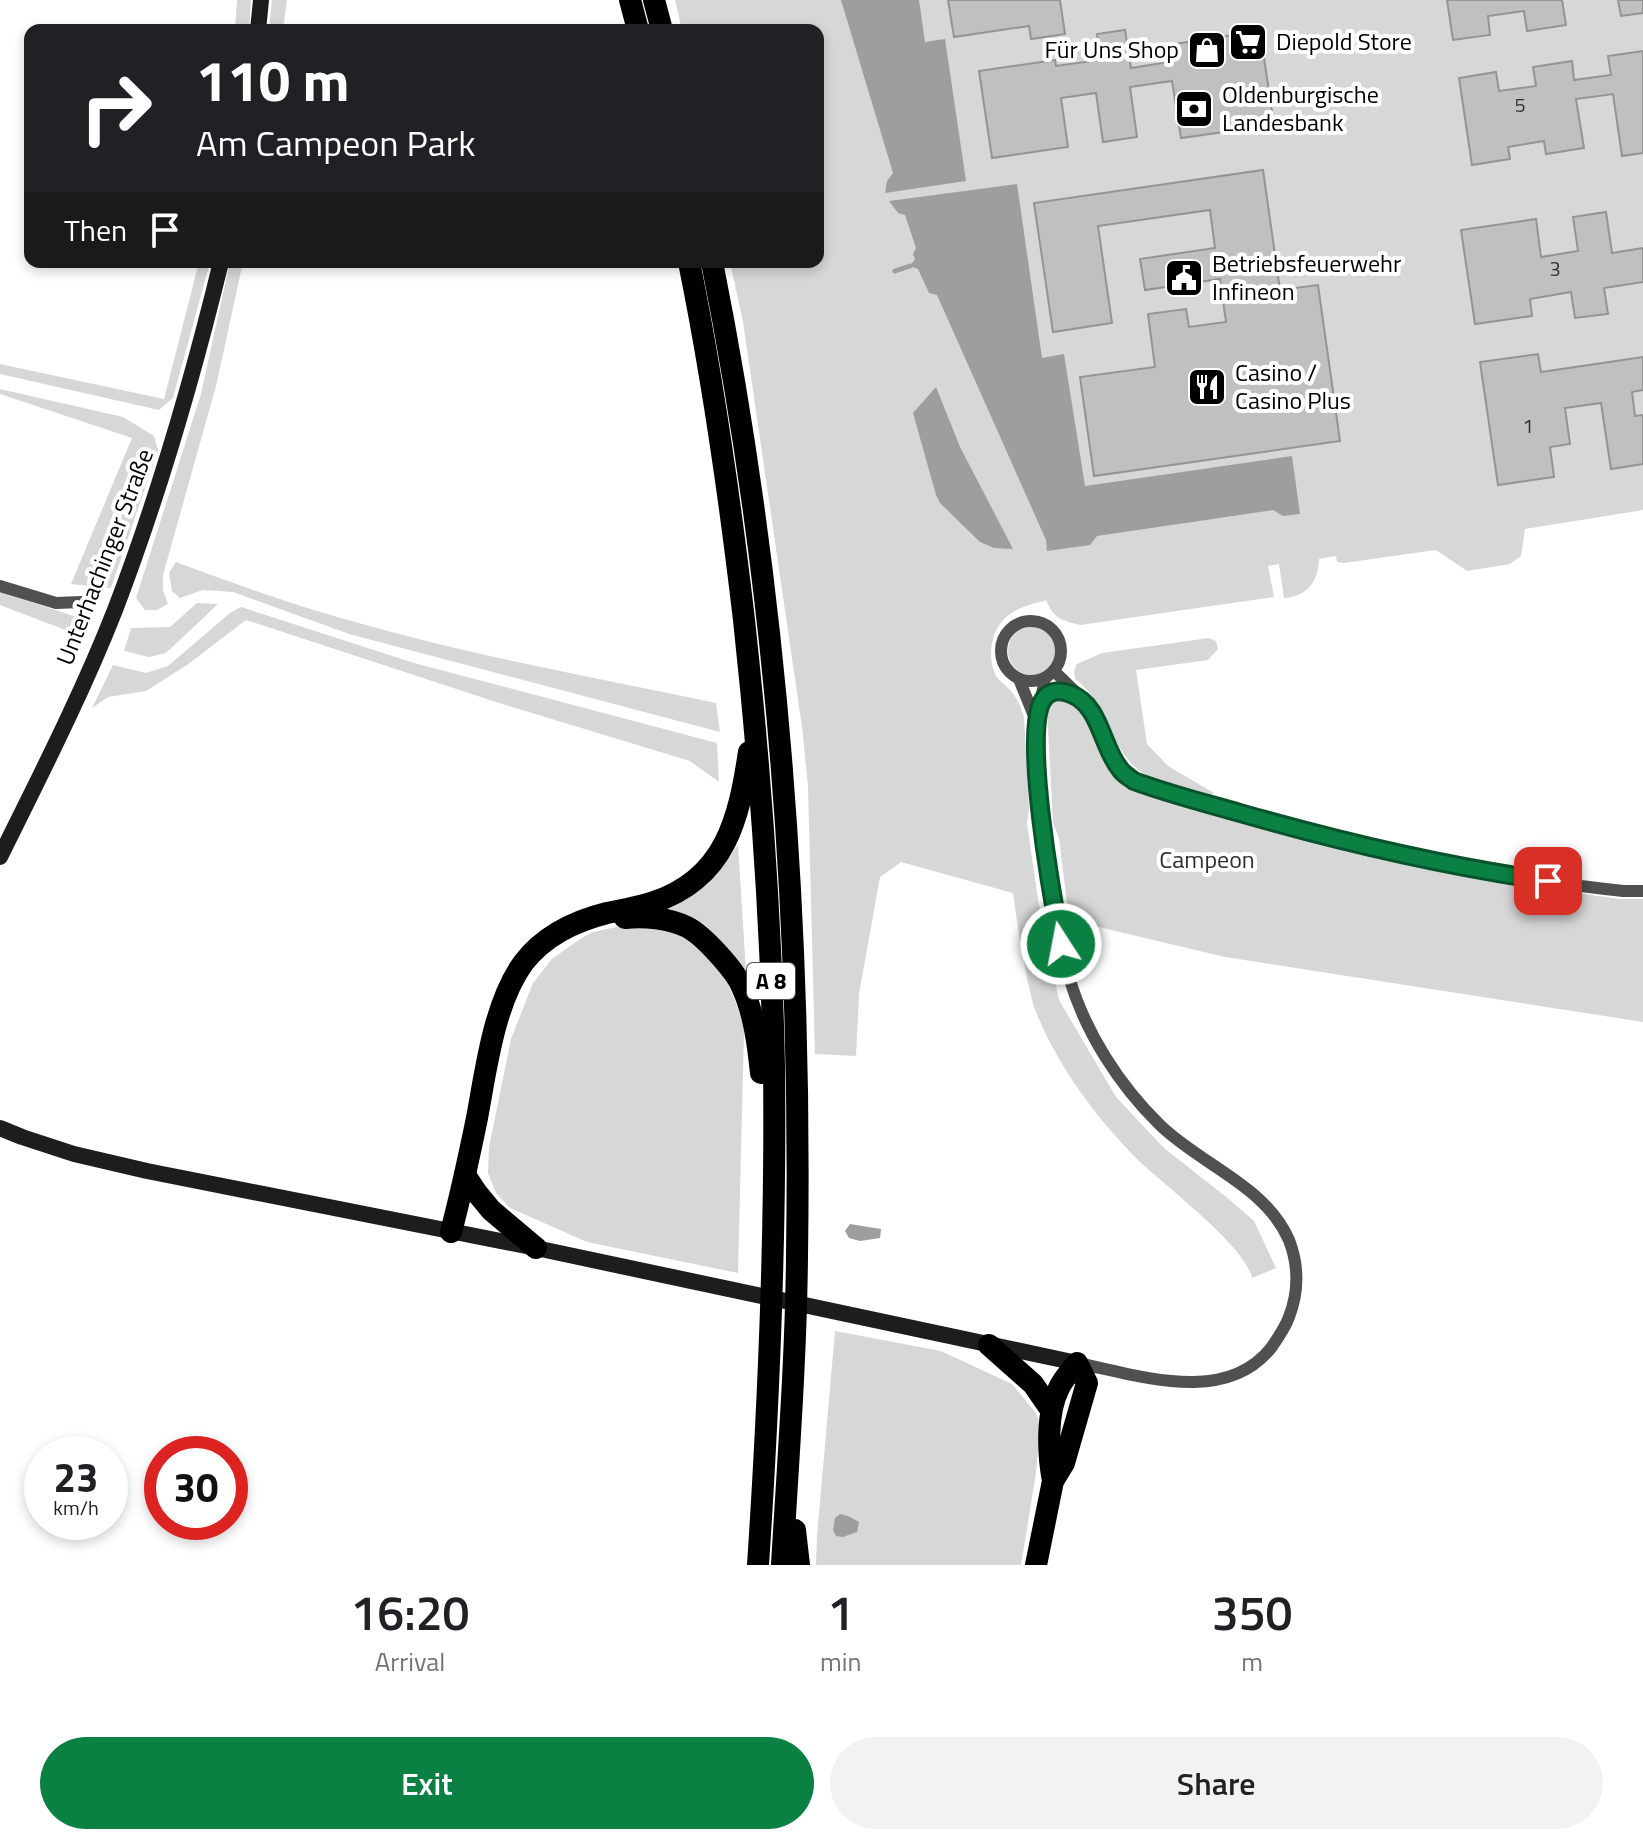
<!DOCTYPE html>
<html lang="en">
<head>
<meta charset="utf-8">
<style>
	:root { --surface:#fff; --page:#f2f2f2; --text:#202124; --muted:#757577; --accent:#0b8043 }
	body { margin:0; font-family:"Titillium Web",sans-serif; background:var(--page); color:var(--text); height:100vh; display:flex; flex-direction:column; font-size:30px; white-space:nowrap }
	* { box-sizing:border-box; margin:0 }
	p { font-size:26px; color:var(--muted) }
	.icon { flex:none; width:44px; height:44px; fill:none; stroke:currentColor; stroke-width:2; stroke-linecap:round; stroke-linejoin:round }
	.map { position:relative; height:1565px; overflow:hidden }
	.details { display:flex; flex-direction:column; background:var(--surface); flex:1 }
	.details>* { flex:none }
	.guide { position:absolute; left:24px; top:24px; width:800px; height:244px; border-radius:16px; box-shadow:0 4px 12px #0003; background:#202124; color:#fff; overflow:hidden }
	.speed { position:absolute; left:24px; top:1436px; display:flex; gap:16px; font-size:40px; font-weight:700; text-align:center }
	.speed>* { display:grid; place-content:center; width:104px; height:104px; border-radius:50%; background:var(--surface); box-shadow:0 4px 12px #0003; line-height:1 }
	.speed small { font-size:20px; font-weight:400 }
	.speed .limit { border:12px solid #d22; background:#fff; color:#111 }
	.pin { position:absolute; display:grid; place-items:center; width:68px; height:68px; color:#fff; margin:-34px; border-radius:16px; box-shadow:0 4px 12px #0006 }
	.me { position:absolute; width:88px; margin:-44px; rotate:349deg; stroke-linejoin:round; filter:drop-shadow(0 0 6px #0008) }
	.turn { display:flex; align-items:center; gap:28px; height:168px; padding:0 40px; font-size:36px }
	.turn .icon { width:104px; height:104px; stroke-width:2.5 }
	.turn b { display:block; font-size:56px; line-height:68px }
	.then { display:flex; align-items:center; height:76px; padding:0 40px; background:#0003; gap:16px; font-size:30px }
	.eta { display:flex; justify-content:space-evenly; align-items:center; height:136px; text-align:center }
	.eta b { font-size:48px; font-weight:600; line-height:56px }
	.cta { display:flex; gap:16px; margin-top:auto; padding:16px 40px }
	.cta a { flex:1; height:92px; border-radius:48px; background:var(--accent); color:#fff; font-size:32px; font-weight:600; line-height:92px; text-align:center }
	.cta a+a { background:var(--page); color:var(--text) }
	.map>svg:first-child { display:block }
	.green { fill:#d7d7d7 }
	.water { fill:#9e9e9e }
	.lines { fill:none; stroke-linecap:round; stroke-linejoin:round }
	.stream { stroke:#9e9e9e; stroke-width:5 }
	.building { fill:#c0c0c0; stroke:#949494; stroke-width:2 }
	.minor { stroke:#505050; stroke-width:12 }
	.secondary { stroke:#1d1d1d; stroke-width:16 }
	.motorway { stroke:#000; stroke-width:22 }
	.route-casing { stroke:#07532c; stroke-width:20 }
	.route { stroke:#0b8043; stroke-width:14 }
	.labels { text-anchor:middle; stroke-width:8; stroke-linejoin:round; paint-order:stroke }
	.number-label { font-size:20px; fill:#303030 }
	.shield { fill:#fff; stroke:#4c4c4c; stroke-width:2 }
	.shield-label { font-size:22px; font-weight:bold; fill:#000 }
	.poi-label { font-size:24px; fill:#000; stroke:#fff; text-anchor:start }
	.street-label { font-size:24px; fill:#000; stroke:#fff }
	.park-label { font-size:24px; fill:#2e2e2e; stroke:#fff }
</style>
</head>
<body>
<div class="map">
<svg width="1643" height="1565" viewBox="0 0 1643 1565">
	<rect width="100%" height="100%" fill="#fff"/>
	<!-- green -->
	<g class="green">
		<polygon points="237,0 251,0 249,30 235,30"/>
		<polygon points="272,0 287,0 283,30 269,30"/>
		<path d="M675,0H1643V510L1525,529L1521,556L1510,564L1467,571L1436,550L1344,563L1337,562L1336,556L1319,559C1318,582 1308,596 1284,598L1279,564L1268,566L1274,597L1080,625C1061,620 1054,619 1046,600C1034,604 1021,606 1010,614C991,627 986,656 996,676C1000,682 1005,684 1009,689C1017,697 1021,707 1024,717L1029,809L1027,823L1038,900L1059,1000L1116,1097L1164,1148L1230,1200L1254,1221L1276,1268L1252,1278C1246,1246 1161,1183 1135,1157C1094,1115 1058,1066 1036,1012C1032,1003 1031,993 1028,983C1022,953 1017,923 1013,893L901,862L880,877L859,994L856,1056L815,1054L808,786L802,727L743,322L730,262H818V30H682Z"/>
		<polygon points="199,262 210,262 173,398 159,410 0,374 0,364 164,399"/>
		<polygon points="230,262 243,262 216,386 163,575 163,590 168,604 157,610 145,610 136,598 201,394"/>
		<polygon points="0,389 123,417 154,436 158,450 111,588 71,584 132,438 0,394"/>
		<path d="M176,562C235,584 294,605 355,622C473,656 596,678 716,703L720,732L349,634L233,592L203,590L180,598L172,591L169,573Z"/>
		<polygon points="0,592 89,621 86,638 0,605"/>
		<polygon points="197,603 218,604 166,653 149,657 124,651 131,628 170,627"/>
		<polygon points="241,607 414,663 717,743 719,782 690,761 496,702 246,620 187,665 146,691 108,697 92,708 113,665 146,673 168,666 230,613"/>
		<circle cx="1032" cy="651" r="24"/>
		<path d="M1209,638L1216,641L1218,649L1208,660L1136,670L1147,744L1168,766L1214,793L1209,796C1185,789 1153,784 1134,766C1108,741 1106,702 1075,679L1074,671L1077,664L1102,653Z"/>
		<polygon points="1059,700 1074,705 1084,717 1106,764 1117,780 1140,793 1251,826 1375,857 1502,883 1620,899 1643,899 1643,1022 1225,957 1086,924 1087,917 1068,911 1059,838 1053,823 1047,709 1052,702"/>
		<polygon points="738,845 746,971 726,946 661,910 706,886"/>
		<path d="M616,927C636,927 660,926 679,935C716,954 736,992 744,1031L738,1273L587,1242L510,1208L496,1193L488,1173L489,1147L511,1039L533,983L552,959L580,939L593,932Z"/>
		<polygon points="835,1331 941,1351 1012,1384 1036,1413 1040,1426 1036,1473 1021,1565 816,1565 817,1536"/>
	</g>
	<!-- water -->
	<g class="water">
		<polygon points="841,0 919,0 925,42 945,39 966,181 885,193 887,181 893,173"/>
		<polygon points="1017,184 1042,358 1064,354 1085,486 1292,456 1300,514 1283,516 1273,510 1097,536 1090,545 1047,551 1046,540 937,295 929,293 918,269 910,266 915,259 913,254 916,248 905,215 898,213 889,201"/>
		<polygon points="936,387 960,447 1013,549 994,548 980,542 940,503 936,495 913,413"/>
		<polygon points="850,1224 881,1229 880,1238 860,1241 849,1238 845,1231"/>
		<polygon points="840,1514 848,1516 859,1522 857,1532 843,1537 836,1536 833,1530 835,1518"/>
	</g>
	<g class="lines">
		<!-- stream -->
		<polyline class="stream" points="895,271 910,266"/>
	</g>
	<!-- building -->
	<g class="building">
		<polygon points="948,0 1060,0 1065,34 1031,39 1029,26 954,37"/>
		<polygon points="1447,0 1562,0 1566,25 1527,31 1524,11 1488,16 1490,35 1453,40"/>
		<polygon points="1618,0 1643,0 1643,13 1621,16"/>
		<polygon points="1125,30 1131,68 1169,62 1167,45 1260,31 1274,125 1181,138 1172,81 1130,87 1137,137 1103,142 1096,93 1061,98 1068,147 992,158 979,71 1055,60 1056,66 1100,60 1097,34"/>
		<polygon points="1643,51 1643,153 1622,156 1613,94 1576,99 1584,148 1546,154 1544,141 1508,147 1510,159 1472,165 1459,78 1496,72 1499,91 1514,89 1536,86 1533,67 1572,61 1574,80 1611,75 1608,56"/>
		<polygon points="1263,170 1280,290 1318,285 1340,441 1094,476 1080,377 1155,367 1148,314 1186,309 1189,327 1226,322 1220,279 1145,290 1140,259 1215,248 1210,210 1098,226 1112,323 1053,332 1034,203"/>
		<polygon points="1606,212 1612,253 1643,248 1643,282 1604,288 1608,314 1575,318 1571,292 1530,299 1532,316 1475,324 1461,230 1536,219 1541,257 1578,251 1573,217"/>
		<polygon points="1538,354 1541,372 1643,357 1643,390 1632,392 1635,416 1643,415 1643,464 1611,469 1601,403 1565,408 1570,444 1550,447 1554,477 1498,485 1480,362"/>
	</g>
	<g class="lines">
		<!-- minor -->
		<g class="minor">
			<polyline points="0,586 56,603 81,602"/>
			<circle cx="1031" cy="651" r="30"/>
			<path d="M1054,671L1085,701L1111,755L1121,771L1134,781L1147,786C1264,820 1382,853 1502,875C1542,882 1583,886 1623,891H1643"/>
			<path d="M1045,678C1043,692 1039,706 1036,720C1035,729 1037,740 1037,750C1038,778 1039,806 1043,834C1050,882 1055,931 1069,977C1085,1032 1119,1085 1160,1125C1201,1165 1265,1185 1289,1240C1299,1266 1299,1291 1289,1317C1285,1328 1278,1338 1271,1348C1225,1406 1138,1375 1077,1363"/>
			<polyline points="1019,679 1036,721"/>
			<path d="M1042,701C1054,689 1064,690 1078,698"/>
		</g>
		<!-- secondary -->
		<g class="secondary">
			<polyline points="258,30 261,0"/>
			<path d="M0,857C40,776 82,694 115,610C159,495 192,381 221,262"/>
			<polyline points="0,1128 22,1137 74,1154 147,1171 536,1248 1077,1363"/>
		</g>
		<!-- motorway -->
		<g class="motorway">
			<polyline points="630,0 638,30"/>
			<polyline points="654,0 662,30"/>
			<path d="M689,262C713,380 730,500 744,620C760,767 771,917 774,1066C776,1232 769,1399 758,1565"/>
			<path d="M712,262C777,587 802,925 797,1256C796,1359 788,1462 782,1565"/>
			<path d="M625,918C644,916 669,918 687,927C703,935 735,970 742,987C754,1013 758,1044 761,1073"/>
			<polyline points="465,1175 477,1193 491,1210 536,1248"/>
			<path d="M451,1232C461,1194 469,1157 477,1118C486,1070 494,1002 524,962C545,935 575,921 607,913C623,910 639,907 654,902C726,878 739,818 749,752"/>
			<polyline points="989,1345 1033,1384 1051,1410"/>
			<polyline points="795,1530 799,1565"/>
			<path d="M1036,1565L1053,1481L1064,1463L1087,1383L1077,1363C1071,1371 1063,1379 1059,1388C1046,1413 1048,1455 1053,1481"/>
		</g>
	</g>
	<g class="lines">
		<defs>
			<path id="route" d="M1061,944C1053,902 1022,731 1043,700C1049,690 1061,690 1071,694C1101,706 1101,746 1120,769C1123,774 1129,777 1134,781C1169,794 1205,803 1240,813C1341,842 1444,866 1548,881"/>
		</defs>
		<!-- route casing -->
		<use href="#route" class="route-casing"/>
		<!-- route -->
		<use href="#route" class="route"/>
	</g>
	<!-- icons -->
	<defs>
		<symbol id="supermarket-square" viewBox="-11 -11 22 22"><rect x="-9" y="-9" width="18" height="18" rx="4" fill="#000" stroke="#fff"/><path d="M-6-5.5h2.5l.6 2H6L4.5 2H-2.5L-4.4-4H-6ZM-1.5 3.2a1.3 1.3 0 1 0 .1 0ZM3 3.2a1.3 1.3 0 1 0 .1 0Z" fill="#fff"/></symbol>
		<symbol id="shop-square" viewBox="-11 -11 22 22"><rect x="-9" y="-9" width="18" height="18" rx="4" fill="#000" stroke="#fff"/><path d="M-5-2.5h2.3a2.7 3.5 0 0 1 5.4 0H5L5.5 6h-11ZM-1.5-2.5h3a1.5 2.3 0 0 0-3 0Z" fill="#fff"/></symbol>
		<symbol id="bank-square" viewBox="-11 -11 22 22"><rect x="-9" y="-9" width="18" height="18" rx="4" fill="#000" stroke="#fff"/><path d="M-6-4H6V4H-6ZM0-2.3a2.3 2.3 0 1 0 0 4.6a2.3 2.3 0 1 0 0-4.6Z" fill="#fff"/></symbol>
		<symbol id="civic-square" viewBox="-11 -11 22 22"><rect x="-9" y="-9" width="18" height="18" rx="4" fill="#000" stroke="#fff"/><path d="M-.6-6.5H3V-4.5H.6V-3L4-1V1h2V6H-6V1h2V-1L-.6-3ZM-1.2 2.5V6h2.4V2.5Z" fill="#fff"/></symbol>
		<symbol id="restaurant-square" viewBox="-11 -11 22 22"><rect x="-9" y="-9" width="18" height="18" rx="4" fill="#000" stroke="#fff"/><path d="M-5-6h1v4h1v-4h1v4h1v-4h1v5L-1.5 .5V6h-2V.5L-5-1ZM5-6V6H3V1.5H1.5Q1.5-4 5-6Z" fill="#fff"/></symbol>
	</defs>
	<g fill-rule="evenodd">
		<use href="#supermarket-square" x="1226" y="20" width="44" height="44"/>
		<use href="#shop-square" x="1185" y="28" width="44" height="44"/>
		<use href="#bank-square" x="1172" y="87" width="44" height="44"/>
		<use href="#civic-square" x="1162" y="256" width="44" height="44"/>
		<use href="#restaurant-square" x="1185" y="365" width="44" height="44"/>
	</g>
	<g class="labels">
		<!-- number labels -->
		<g class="number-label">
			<text x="1520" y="112">5</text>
			<text x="1555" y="276">3</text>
			<text x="1528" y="433">1</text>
		</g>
		<!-- shield labels -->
		<rect class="shield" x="747" y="963" width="48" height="36" rx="6"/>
		<g class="shield-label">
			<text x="771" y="989">A 8</text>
		</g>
		<!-- poi labels -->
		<g class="poi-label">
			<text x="1276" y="50">Diepold Store</text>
			<text x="1179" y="58" text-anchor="end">Für Uns Shop</text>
			<text x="1222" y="103">Oldenburgische<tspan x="1222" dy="28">Landesbank</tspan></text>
			<text x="1212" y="272">Betriebsfeuerwehr<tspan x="1212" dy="28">Infineon</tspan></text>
			<text x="1235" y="381">Casino /<tspan x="1235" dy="28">Casino Plus</tspan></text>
		</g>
		<!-- street labels -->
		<g class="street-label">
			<text transform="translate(105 557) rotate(-69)" y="8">Unterhachinger Straße</text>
		</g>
		<!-- park labels -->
		<g class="park-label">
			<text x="1207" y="868">Campeon</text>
		</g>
	</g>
</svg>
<div class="speed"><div>23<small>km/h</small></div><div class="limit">30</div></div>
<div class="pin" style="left:1548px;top:881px;background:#d93025"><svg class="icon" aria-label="arrive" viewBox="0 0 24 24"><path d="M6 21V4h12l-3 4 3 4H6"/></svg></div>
<svg class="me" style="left:1061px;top:944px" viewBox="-20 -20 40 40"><circle r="17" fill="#0b8043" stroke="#fff" stroke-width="3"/><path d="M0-11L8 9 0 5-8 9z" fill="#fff"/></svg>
<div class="guide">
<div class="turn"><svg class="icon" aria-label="right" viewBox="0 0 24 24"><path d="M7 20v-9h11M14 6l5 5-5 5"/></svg><div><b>110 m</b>Am Campeon Park</div></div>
<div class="then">Then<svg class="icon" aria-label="arrive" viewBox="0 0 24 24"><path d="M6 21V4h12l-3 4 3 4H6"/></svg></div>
</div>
</div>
<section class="details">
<div class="eta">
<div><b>16:20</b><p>Arrival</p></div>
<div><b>1</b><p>min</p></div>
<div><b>350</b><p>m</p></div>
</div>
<div class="cta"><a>Exit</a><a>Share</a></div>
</section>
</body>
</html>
